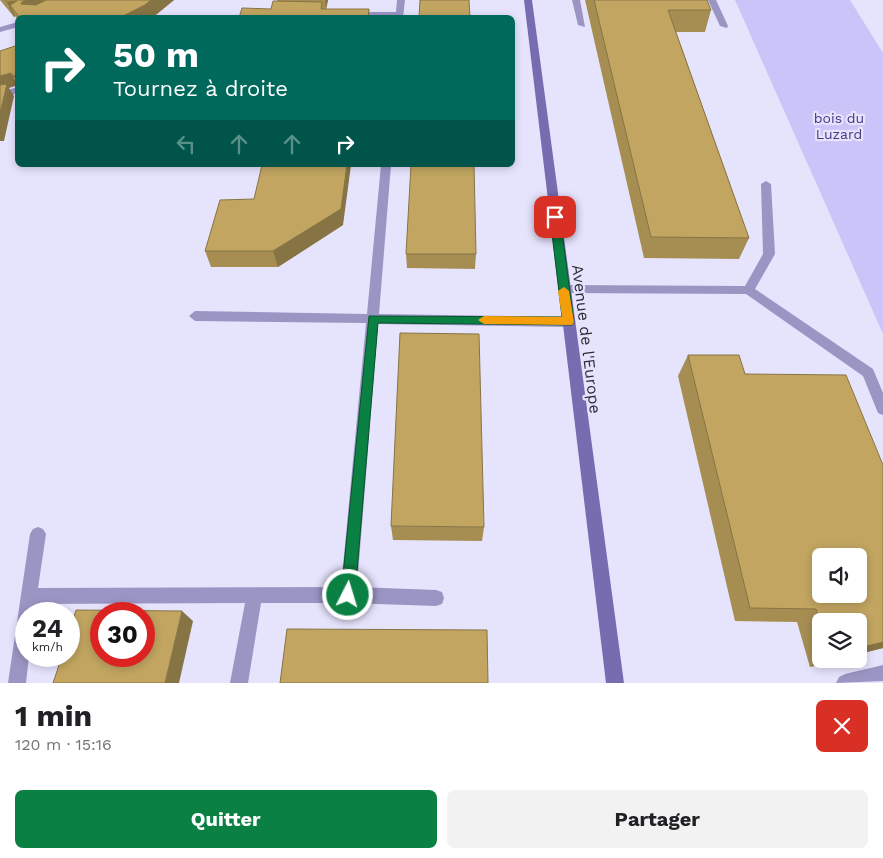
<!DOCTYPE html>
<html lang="fr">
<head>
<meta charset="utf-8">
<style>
	:root { --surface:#fff; --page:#f2f2f2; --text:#202124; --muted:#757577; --accent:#0b8043 }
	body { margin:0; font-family:"Work Sans",sans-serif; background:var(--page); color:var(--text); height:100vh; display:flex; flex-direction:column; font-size:19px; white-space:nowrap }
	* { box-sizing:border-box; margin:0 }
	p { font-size:16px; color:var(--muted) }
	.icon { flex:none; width:28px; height:28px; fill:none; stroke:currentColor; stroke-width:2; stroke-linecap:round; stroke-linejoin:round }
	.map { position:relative; height:683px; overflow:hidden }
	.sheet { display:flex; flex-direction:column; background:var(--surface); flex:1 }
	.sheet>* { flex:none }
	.guide { position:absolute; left:15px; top:15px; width:500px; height:152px; border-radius:8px; box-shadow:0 2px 8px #0003; background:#00695c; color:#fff; overflow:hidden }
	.tools { position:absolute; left:812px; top:548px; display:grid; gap:10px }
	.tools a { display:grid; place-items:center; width:55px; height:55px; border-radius:8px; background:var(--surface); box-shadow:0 2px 8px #0003; font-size:25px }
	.speed { position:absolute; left:15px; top:602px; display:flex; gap:10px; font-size:25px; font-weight:700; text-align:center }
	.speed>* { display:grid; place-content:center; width:65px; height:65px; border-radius:50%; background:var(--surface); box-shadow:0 2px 8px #0003; line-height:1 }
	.speed small { font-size:12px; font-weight:400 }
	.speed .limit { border:8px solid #d22; background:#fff; color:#111 }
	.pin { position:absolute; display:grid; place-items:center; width:42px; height:42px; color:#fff; margin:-21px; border-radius:10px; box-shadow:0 2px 8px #0006 }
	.me { position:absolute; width:55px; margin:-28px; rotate:5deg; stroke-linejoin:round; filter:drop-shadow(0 0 4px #0008) }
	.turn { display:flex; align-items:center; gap:18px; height:105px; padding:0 15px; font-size:22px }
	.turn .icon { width:65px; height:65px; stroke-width:2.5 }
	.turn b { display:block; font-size:35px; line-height:42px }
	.lanes { display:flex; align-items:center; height:48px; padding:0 15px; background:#0003; justify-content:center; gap:25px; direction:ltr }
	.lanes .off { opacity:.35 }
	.round { display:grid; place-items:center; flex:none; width:52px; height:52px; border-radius:8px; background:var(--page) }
	.headline { display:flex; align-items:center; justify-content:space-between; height:85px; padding:0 15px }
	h1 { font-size:30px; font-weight:700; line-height:38px }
	.primary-button { display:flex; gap:10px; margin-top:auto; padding:10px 15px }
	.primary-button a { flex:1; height:58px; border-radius:8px; background:var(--accent); color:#fff; font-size:20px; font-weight:700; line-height:58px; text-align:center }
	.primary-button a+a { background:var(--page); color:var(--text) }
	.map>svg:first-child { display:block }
	.green { fill:#cbc4f8 }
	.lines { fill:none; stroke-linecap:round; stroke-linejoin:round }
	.lane { fill:#9b95c4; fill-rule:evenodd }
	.street { fill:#9b95c4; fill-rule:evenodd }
	.secondary { fill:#786cb1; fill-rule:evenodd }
	.wall { fill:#a68e53 }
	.shaded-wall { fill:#877444 }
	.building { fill:#c1a561; stroke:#877444; fill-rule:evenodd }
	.route { fill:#0b8043; stroke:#07532c }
	.slow { fill:#f59e0b }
	.labels { text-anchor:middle; stroke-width:4.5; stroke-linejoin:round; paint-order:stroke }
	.far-park-label { font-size:14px; fill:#493784; stroke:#e6e3fd }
	.street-label { font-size:16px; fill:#2c2b37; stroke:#e6e3fd }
</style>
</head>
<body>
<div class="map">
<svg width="883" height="683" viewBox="0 0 883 683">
	<rect width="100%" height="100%" fill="#e6e3fd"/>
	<!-- green -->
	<polygon class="green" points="735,0 850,0 883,53 883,334"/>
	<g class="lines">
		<!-- lane -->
		<g class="lane">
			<polygon points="572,0 580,0 585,27 578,25"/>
			<polygon points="708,0 716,0 728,26 727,28 720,26"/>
			<polygon points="766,181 771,184 775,254 755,289 873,369 883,393 883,415 878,413 863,376 746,294 564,293 558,289 564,285 745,286 763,254 761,184"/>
			<polygon points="883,665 883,681 836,683 839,677 845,674"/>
		</g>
		<!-- street -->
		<g class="street">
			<polygon points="397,0 405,0 403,18 352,16 348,14 352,12 396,12"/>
			<polygon points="257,11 260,11 260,15 246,18 226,18"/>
			<polygon points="18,22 18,27 0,32 0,27"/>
			<polygon points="18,87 18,93 0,98 0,92"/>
			<polygon points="381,165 391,165 379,314 568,317 574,322 568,327 378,324 357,587 436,590 442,592 444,598 442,604 436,606 348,603 261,603 248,683 230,683 245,603 36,604 34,614 26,614 26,656 29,656 26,683 8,683 30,534 33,529 38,527 43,529 46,534 38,588 341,587 366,323 195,321 189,316 195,311 367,314"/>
		</g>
		<!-- secondary -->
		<polygon class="secondary" points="524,0 532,0 624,683 606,683"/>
	</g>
	<!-- wall -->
	<g class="wall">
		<polygon points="0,0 174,0 152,18 18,18 18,20 15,16 14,17"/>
		<polygon points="277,0 328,0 326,9 369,9 370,18 239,18 271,9 277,1"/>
		<polygon points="585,0 707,0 711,10 705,32 676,32 749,238 739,259 644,258"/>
		<polygon points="254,199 343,225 278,267 211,267 205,251"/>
		<polygon points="406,254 476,254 475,269 407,268"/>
		<polygon points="688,355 745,374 883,648 859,654 859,621 821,621 821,659 840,659 810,667 797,622 735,621 678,376"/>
		<polygon points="391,526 484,527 482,541 393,540"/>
	</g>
	<!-- shaded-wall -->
	<g class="shaded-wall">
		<polygon points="25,0 63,0 29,16 21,4 22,2"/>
		<polygon points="151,0 174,0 152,18 119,18"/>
		<polygon points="325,0 328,0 326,10"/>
		<polygon points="17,1 10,5 15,16 14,17 7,2"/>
		<polygon points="11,73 18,85 9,88 14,96 4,141 0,141 0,76"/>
		<polygon points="18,74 18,84 13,76"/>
		<polygon points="347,165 351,165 343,225 278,267 273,251"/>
		<polygon points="182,611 193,621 179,683 165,683"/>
		<polygon points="883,642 883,648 859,654 859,648"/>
		<polygon points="824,659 840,659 810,667"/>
	</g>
	<!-- building -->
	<g class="building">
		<polygon points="5,0 25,0 22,2 21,4 36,5 46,0 151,0 145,5 119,18 20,18 10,5 17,1 7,2"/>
		<polygon points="420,0 469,0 470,18 419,18"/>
		<polygon points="594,0 707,0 711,10 668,10 749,238 651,237"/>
		<polygon points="273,1 322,2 321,9 369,9 368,18 239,18 242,8 271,9"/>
		<polygon points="18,45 18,74 13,76 11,73 0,76 0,51"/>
		<polygon points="7,84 0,113 0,85"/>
		<polygon points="262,165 347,165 341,209 273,251 205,251 220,200 254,199"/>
		<polygon points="411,165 474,165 476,254 406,254"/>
		<polygon points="400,333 479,334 484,527 391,526"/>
		<path d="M688,355H739L745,374L846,375L883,465V642L859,648V621H821V627L816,609L750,608ZM821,556H859V594H821Z"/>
		<path d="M76,610L182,611L165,683H53L62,656H69V634ZM101,614H144V656H101Z"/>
		<polygon points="287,629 487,630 488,683 280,683"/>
	</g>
	<!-- route -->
	<polygon class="route" points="555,213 560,217 574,322 572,325 378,323 355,595 353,600 348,603 343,600 341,595 369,316 562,317 550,217"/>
	<!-- slow -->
	<polygon class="slow" points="564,287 569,291 574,322 572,325 484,324 478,320 484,316 562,317 558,291"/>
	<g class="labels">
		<!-- far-park labels -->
		<g class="far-park-label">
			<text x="839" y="123">bois du<tspan x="839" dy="16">Luzard</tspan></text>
		</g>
		<!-- street labels -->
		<g class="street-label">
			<text transform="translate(587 339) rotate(83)" y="6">Avenue de l'Europe</text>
		</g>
	</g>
</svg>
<div class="tools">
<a><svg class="icon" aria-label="sound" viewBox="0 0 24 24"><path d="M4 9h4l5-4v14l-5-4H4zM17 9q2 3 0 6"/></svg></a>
<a><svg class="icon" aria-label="layers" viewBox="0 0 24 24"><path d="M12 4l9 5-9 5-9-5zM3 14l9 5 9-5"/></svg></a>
</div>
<div class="speed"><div>24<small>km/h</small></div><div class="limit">30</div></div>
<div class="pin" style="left:555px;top:217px;background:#d93025"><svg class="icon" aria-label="arrive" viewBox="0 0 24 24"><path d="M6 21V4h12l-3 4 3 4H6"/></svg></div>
<svg class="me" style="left:348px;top:595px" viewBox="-20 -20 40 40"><circle r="17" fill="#0b8043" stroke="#fff" stroke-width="3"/><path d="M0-11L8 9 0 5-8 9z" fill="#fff"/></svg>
<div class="guide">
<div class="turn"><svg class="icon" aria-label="right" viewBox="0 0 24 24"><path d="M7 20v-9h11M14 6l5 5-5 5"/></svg><div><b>50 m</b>Tournez à droite</div></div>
<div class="lanes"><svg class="icon off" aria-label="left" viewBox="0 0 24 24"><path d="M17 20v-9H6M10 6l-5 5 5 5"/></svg><svg class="icon off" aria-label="ahead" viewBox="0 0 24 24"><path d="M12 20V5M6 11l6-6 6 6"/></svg><svg class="icon off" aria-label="ahead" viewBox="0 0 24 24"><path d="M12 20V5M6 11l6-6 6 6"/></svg><svg class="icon" aria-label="right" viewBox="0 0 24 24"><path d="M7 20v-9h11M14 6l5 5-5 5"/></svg></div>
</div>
</div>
<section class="sheet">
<div class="headline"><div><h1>1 min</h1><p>120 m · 15:16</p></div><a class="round" style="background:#d93025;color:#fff"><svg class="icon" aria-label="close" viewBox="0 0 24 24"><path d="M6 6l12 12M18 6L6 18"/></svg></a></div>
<div class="primary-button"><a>Quitter</a><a>Partager</a></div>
</section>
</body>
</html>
